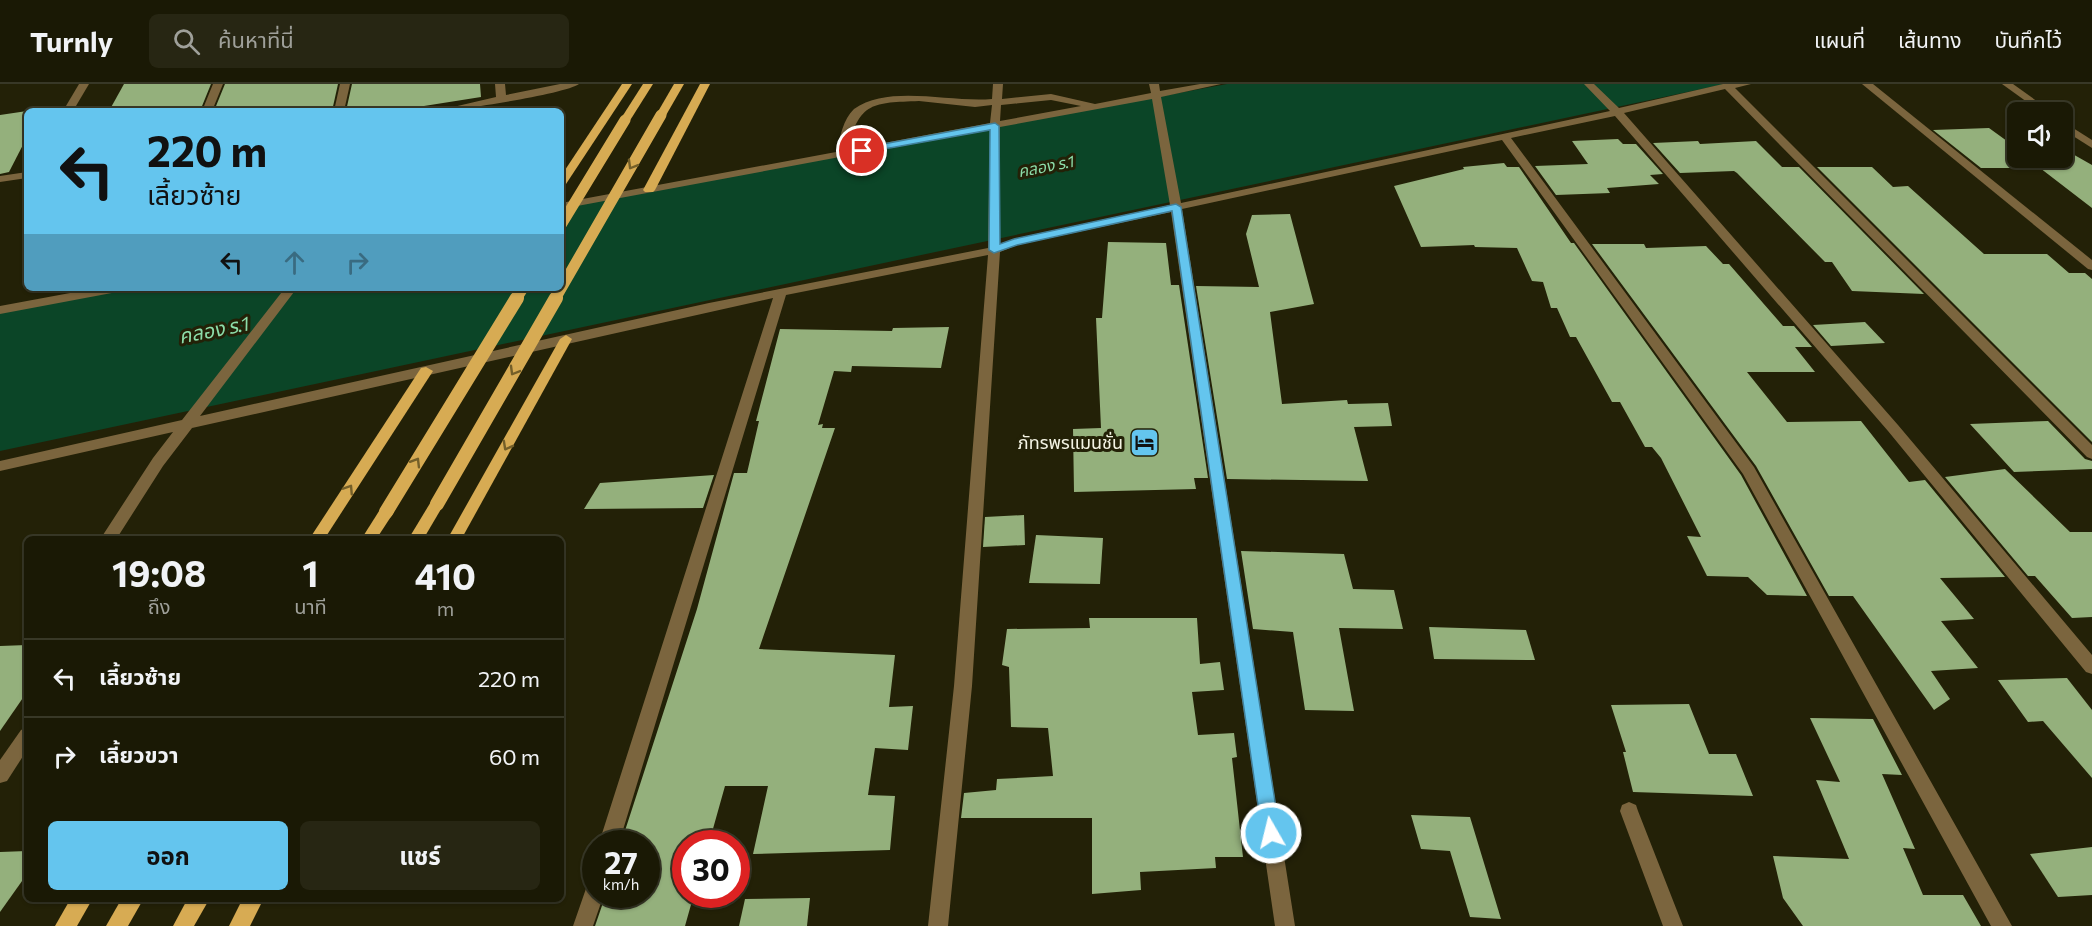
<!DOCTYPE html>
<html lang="th">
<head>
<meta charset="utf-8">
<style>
	:root { --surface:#1a1905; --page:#272613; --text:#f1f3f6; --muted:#9fa09a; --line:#383827; --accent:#64c5ee }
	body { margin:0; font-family:Commissioner,"Noto Sans Thai",sans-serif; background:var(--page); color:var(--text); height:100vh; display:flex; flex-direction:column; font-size:22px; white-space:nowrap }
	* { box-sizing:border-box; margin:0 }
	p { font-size:20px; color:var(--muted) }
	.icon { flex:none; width:33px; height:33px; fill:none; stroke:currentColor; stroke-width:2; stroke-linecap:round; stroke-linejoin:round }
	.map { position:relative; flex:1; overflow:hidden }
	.drawer { position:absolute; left:24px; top:452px; width:540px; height:366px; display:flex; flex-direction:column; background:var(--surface); border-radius:9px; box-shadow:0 2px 4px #0004,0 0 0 2px var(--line) }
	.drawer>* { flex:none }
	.hud { position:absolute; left:24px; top:24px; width:540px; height:183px; border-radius:9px; box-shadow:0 2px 4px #0004,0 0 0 2px var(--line); background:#64c5ee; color:#111; overflow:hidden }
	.buttons { position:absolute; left:2007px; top:18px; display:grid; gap:12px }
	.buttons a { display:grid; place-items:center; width:66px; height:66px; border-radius:9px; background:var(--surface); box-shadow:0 2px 4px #0004,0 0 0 2px var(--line); font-size:30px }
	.speed { position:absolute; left:582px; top:746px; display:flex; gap:12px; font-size:30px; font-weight:700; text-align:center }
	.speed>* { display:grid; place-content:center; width:78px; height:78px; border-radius:50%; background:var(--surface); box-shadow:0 2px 4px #0004,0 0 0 2px var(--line); line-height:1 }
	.speed small { font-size:15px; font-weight:400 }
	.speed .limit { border:9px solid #d22; background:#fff; color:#111 }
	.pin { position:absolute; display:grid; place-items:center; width:51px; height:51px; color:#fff; margin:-26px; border:3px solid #fff; border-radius:50%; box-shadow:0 2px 6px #0007 }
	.me { position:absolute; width:66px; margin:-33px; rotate:352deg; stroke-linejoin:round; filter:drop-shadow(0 0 4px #0008) }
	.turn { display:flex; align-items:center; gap:21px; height:126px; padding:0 24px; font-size:27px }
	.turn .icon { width:78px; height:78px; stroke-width:2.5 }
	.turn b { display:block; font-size:42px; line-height:51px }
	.lanes { display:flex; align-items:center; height:57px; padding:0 24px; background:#0003; justify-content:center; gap:30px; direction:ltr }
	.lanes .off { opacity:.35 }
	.eta { display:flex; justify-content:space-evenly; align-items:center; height:102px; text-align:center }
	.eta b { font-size:36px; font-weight:700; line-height:42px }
	.cta { display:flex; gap:12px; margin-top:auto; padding:12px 24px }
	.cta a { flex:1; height:69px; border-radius:9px; background:var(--accent); color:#111; font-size:24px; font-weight:700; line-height:69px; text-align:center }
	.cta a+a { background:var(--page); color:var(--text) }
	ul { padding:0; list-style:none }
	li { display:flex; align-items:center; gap:18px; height:78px; padding:0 24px; border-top:2px solid var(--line) }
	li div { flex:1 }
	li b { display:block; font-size:22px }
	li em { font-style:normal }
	header { display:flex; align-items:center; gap:36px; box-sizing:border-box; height:84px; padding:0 30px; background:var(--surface); border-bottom:2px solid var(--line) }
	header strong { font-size:28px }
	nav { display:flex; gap:33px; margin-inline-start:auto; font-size:21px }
	.search { width:420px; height:54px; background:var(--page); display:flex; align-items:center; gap:15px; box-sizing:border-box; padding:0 21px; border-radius:9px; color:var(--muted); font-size:22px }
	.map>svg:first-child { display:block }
	.water { fill:#0b4527 }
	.building { fill:#94b07c }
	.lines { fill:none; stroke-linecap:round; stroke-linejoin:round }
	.minor { fill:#7b653e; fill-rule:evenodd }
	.major { fill:#d7ab53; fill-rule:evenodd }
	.major-bridge-far1 { stroke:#d7ab53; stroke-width:11 }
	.major-bridge { stroke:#d7ab53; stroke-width:14 }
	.oneway { stroke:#745f29 }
	.route { fill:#64c5ee; stroke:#41809b; stroke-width:1.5 }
	.labels { text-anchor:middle; stroke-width:6; stroke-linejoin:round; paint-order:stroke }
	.far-water-label { font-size:16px; font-style:italic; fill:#8cdda9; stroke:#232107 }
	.poi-label { font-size:18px; fill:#f4f4e4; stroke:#232107; text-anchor:end }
	.water-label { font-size:20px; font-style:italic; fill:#8cdda9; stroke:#232107 }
</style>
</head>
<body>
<header>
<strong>Turnly</strong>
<div class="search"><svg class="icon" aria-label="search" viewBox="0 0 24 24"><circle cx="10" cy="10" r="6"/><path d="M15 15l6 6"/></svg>ค้นหาที่นี่</div>
<nav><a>แผนที่</a><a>เส้นทาง</a><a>บันทึกไว้</a></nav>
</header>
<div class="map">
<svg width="2092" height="842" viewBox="0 0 2092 842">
	<rect width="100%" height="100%" fill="#232107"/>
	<!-- water -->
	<polygon class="water" points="1227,0 1725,0 0,367 0,228 131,204 561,204 561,124"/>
	<!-- building -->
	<g class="building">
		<polygon points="124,0 211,0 200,27 109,27"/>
		<polygon points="225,0 338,0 332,27 214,27"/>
		<polygon points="352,0 480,0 481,13 405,25 404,27 346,27"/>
		<polygon points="27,27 27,53 9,88 0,90 0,31"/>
		<polygon points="1989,44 2018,65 2018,74 2062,74 2062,64 2092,81 2092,124 2040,84 1981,84 1933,46"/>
		<polygon points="1618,55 1623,60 1636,60 1663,90 1650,91 1659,100 1607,104 1610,109 1556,111 1535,82 1588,80 1572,57"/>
		<polygon points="1698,57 1700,60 1756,57 1782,83 1799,83 1924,210 1852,207 1832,178 1825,178 1737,89 1734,87 1680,89 1653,59"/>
		<polygon points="1504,79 1507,83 1519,83 1571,159 1574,159 1741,391 1807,512 1767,511 1748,493 1707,492 1687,452 1701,453 1661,374 1652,363 1645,363 1620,318 1612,318 1576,253 1570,253 1557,224 1551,224 1543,198 1532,197 1517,164 1475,163 1474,161 1421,163 1394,102 1464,85 1463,83"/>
		<polygon points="1817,83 1872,83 1893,103 1908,102 1984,170 2047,170 2069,189 2085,189 2092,195 2092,358"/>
		<polygon points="1290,130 1314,220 1270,228 1282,320 1347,316 1348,320 1388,319 1392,342 1354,343 1368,397 1227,395 1196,202 1259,203 1246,150 1252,131"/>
		<polygon points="1108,158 1166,159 1171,201 1179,201 1208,394 1194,394 1196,405 1074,408 1073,345 1101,344 1096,234 1102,234"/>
		<polygon points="1592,160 1644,160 1646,164 1706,162 1723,180 1729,180 1783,242 1794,242 1812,263 1795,263 1815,288 1747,288 1787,338 1861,337 1909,398 1925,396 2005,493 1940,494 1974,535 1941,537 1978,584 1931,587 1950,615 1934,626 1853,512 1829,512 1756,382"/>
		<polygon points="1865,238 1885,259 1831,262 1813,241"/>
		<polygon points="949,243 941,284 852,282 851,288 834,287 818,341 823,340 822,344 835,344 759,565 895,571 889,623 913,622 908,666 875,664 868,711 895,712 890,766 753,770 768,702 725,702 709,759 686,759 686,810 694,810 685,842 595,842 606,810 646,810 646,759 621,759 697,525 734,389 747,389 759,337 756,337 780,245 892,247 893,244"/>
		<polygon points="2048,337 2085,375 2092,377 2092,385 2014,388 1970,340"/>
		<polygon points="2005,385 2070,448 2092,448 2092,533 2072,534 2035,492 2028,492 1945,393"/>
		<polygon points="714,391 703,424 584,425 600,399"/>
		<polygon points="1024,431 1025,461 983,463 985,433"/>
		<polygon points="1036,451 1103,454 1100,500 1029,499"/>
		<polygon points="1241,467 1344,470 1353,505 1394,506 1403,545 1339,544 1354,627 1305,626 1293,548 1253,545"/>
		<polygon points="1089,534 1197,534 1200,580 1220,578 1224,606 1192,608 1198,651 1234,649 1237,673 1232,674 1243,773 1215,773 1216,784 1140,788 1141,806 1092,810 1092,734 961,734 964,709 996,706 997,695 1053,692 1048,644 1011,643 1009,583 1002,581 1007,545 1090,544"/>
		<polygon points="1429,543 1526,546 1535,576 1434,575"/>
		<polygon points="27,561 27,608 0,647 0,562"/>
		<polygon points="2067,594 2092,626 2092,694 2043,637 2028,638 1998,596"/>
		<polygon points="1689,620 1709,670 1736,670 1753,712 1633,708 1623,668 1626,668 1611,621"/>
		<polygon points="1810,634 1873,635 1902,691 1882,690 1915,765 1903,764 1923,811 1963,811 1981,842 1803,842 1783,814 1773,772 1849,775 1816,696 1840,698"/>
		<polygon points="1411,731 1470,733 1501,835 1470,833 1450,767 1421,765"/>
		<polygon points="2092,763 2092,811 2058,813 2030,770"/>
		<polygon points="27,767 27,790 0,828 0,768"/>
		<polygon points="810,814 807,842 739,842 745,815"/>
	</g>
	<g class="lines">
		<!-- minor -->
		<g class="minor">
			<polygon points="79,0 89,0 73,27 63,27"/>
			<polygon points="213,0 223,0 212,27 202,27"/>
			<polygon points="340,0 350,0 344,27 334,27"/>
			<path d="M495,0H505L506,11L560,0H579C565,10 457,27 436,27L496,13Z"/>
			<path d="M993,0H1003L1002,15L1051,10L1095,20L1151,9L1149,0H1159L1160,7L1200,0H1221L1161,13L1181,119L1610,27L1584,0H1594L1619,24L1723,0H1751L1735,4L2092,361V375L2087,373L1725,5L1624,29L1898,341L2092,571V590L2086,588L1888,347L1615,32L1511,54L1754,383L2012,842H1991L1743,390L1502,56L1182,125L1295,842H1275L1171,128L1017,161L1000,168L972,602L948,842H928L954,602L988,171L786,211L619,759H599L773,214L192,344L163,382L117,454H101L153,374L173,348L0,387V377L182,336L285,204H297L200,332L709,219L988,164L990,45L561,125V119L836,68C840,54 843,35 854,25C889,0 951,19 992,15ZM1152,15L1170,121L1000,160V43ZM1051,16L1081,22L1000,37L1001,21ZM919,17L975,23L992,21L990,39L847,66C860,17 873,19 919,17Z"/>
			<polygon points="1862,0 1873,0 2092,176 2092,186 2088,185"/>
			<polygon points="2002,0 2013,0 2052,28 2041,28"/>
			<polygon points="2062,37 2092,56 2092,64 2062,45"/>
			<polygon points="27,88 27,94 0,98 0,92"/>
			<polygon points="97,204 123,204 117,208 0,230 0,222"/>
			<polygon points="27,643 27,666 7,697 0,699 0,676 21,646"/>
			<polygon points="1629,718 1636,721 1638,727 1683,842 1663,842 1620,727 1622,721"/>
			<polygon points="596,794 596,810 604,810 593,842 573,842 589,796"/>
		</g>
		<!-- major -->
		<g class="major">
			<polygon points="622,0 632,0 566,100 561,103 561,92"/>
			<polygon points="643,0 653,0 629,38 621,38 620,36"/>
			<polygon points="674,0 684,0 665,33 657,33 656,31"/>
			<polygon points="700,0 710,0 655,106 653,108 645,108 643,106"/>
			<polygon points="566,251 572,255 462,454 448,454 560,255"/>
			<polygon points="426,283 433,287 325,454 310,454 421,284"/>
			<polygon points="437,415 442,416 444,420 424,454 409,454 432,416"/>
			<polygon points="386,423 391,424 394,428 377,454 362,454 381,424"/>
			<polygon points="71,814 93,814 77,842 55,842"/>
			<polygon points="122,814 144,814 128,842 106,842"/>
			<polygon points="188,814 210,814 194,842 173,842"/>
			<polygon points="243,814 264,814 250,842 229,842"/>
		</g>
		<!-- major-bridge-far1 -->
		<g class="major-bridge-far1">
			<polyline points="561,141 625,36"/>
			<polyline points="516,215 523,204"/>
			<polyline points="555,215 661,31"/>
		</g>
		<!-- major-bridge -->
		<g class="major-bridge">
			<polyline points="437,420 556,214"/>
			<polyline points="386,428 517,214"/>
		</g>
	</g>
	<!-- one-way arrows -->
	<defs><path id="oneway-chevron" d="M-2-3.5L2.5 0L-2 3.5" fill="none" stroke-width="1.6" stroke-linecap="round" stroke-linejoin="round" transform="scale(1.5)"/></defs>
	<g class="oneway">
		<use href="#oneway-chevron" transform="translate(632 81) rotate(120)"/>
		<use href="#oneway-chevron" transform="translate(514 287) rotate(120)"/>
		<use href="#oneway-chevron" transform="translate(507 362) rotate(119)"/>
		<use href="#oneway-chevron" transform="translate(416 378) rotate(-59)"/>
		<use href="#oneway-chevron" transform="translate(349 405) rotate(-57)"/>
	</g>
	<!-- route -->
	<polygon class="route" points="995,39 999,42 1000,160 1014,155 1176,120 1181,123 1280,749 1277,755 1271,757 1265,755 1262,749 1172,127 1017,161 994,169 989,166 990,46 862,69 858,67 862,64"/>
	<!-- icons -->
	<defs>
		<symbol id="hotel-square" viewBox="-11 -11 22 22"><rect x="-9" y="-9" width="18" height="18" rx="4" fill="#64c5ee" stroke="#232107"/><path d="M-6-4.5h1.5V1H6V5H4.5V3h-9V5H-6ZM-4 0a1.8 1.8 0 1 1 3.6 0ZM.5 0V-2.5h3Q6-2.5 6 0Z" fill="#111"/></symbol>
	</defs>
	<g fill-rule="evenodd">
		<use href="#hotel-square" x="1128" y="342" width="33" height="33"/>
	</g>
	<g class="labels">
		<!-- far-water labels -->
		<g class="far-water-label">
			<text transform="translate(1046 82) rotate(-11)" y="6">คลอง ร.1</text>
		</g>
		<!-- poi labels -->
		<g class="poi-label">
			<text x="1123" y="365">ภัทรพรแมนชั่น</text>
		</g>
		<!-- water labels -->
		<g class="water-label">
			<text transform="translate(214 246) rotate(-11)" y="7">คลอง ร.1</text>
		</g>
	</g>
</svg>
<div class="buttons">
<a><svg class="icon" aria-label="sound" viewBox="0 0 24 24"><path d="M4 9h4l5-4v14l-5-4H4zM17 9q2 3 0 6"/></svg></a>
</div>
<div class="speed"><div>27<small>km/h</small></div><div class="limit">30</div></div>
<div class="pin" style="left:862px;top:67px;background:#d93025"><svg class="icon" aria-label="arrive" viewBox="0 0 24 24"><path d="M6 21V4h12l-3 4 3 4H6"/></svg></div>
<svg class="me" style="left:1271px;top:749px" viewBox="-20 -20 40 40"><circle r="17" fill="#64c5ee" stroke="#fff" stroke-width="3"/><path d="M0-11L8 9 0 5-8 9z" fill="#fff"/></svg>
<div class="hud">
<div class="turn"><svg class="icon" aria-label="left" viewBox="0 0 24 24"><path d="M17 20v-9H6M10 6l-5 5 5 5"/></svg><div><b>220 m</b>เลี้ยวซ้าย</div></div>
<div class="lanes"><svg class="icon" aria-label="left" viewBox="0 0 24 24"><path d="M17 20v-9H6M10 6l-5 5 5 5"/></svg><svg class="icon off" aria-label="ahead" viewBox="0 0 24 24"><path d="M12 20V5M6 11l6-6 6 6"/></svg><svg class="icon off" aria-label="right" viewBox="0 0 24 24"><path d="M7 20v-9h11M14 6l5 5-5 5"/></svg></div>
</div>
<section class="drawer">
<div class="eta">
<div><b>19:08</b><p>ถึง</p></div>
<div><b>1</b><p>นาที</p></div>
<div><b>410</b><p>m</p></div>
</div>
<ul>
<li><svg class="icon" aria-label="left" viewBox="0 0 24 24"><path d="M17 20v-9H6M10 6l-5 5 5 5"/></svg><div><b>เลี้ยวซ้าย</b></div><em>220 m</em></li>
<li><svg class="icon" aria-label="right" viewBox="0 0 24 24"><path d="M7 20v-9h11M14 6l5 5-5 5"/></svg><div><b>เลี้ยวขวา</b></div><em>60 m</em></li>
</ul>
<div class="cta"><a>ออก</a><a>แชร์</a></div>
</section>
</div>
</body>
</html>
